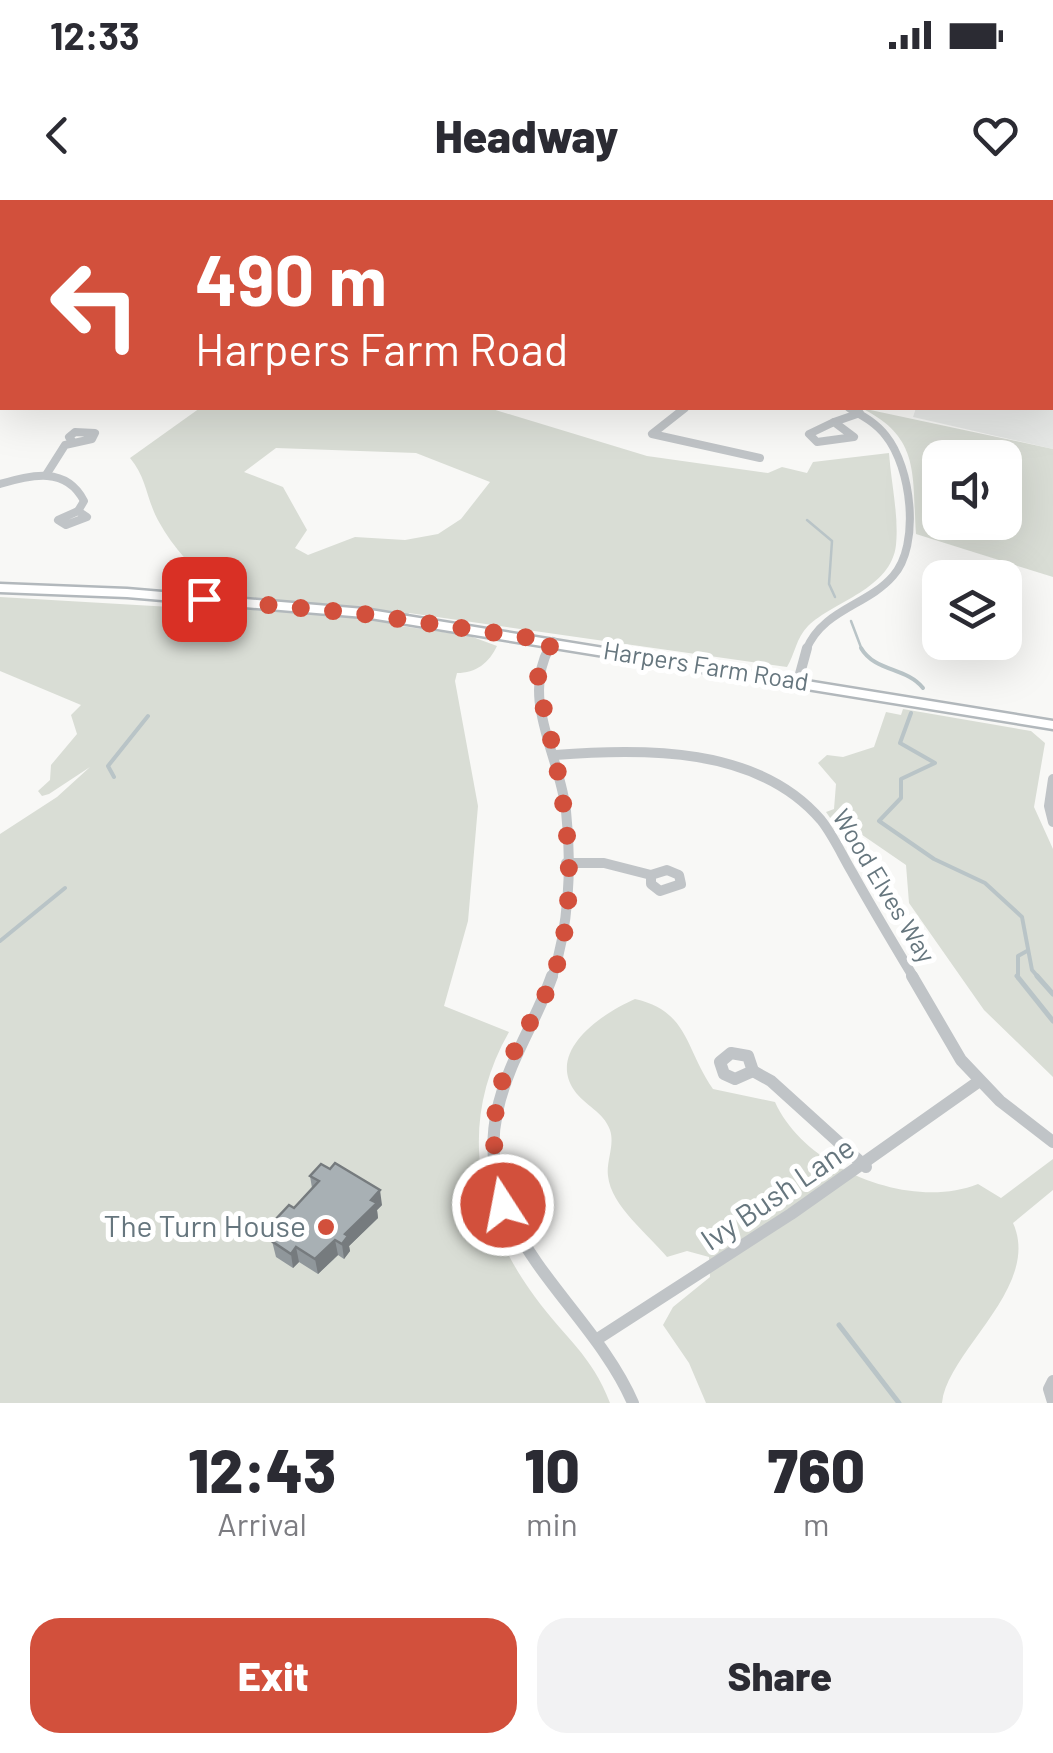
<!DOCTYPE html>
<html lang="en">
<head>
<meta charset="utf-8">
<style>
	:root { --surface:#fff; --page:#f2f2f3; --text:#2b2b33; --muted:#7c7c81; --accent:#d2503c }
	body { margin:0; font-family:Barlow,sans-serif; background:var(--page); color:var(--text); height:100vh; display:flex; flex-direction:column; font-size:38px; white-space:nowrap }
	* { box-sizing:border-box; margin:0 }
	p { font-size:32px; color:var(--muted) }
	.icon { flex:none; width:55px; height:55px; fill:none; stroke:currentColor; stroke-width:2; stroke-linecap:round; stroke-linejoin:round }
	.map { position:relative; height:1203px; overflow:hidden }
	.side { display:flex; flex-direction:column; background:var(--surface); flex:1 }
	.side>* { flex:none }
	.banner { position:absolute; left:0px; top:0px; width:1055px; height:210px; box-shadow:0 10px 40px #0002; background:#d2503c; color:#fff; overflow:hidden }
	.buttons { position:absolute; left:922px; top:240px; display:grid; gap:20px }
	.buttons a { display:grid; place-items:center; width:100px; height:100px; border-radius:20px; background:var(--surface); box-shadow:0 10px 40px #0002; font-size:50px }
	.pin { position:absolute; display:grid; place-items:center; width:85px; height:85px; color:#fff; margin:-42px; border-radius:20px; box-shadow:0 5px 15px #0006 }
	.me { position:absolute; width:110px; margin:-55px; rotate:349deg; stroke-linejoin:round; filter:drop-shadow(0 0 8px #0008) }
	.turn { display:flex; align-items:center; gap:35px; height:210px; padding:0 30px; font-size:45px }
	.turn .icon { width:130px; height:130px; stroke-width:2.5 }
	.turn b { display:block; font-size:70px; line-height:85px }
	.eta { display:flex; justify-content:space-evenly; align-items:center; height:170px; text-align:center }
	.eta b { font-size:60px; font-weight:800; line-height:70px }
	.button { display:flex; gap:20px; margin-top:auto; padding:20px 30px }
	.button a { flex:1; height:115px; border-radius:30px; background:var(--accent); color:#fff; font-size:40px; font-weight:800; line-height:115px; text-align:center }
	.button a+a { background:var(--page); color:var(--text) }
	.status { display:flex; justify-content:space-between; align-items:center; height:70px; padding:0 50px; background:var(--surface); direction:ltr }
	.status svg { height:28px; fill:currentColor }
	header { display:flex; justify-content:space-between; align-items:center; height:130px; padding:0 30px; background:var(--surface); font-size:45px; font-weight:800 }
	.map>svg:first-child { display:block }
	.built { fill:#e6e8e6 }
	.green { fill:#d9ddd5; fill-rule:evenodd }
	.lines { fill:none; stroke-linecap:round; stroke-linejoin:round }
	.stream-far2 { stroke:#b9c4c7; stroke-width:2.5 }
	.stream-far1 { stroke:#b9c4c7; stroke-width:4 }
	.stream { stroke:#b9c4c7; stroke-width:5 }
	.secondary-casing { stroke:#b2b8bc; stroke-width:5 }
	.primary-casing { stroke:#b1b7ba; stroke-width:22 }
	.street-far3 { stroke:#c0c4c7; stroke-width:6 }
	.street-far2 { stroke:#c0c4c7; stroke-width:8 }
	.street-far1 { stroke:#c0c4c7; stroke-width:10 }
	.street { stroke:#c0c4c7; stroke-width:12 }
	.secondary { fill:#fff; fill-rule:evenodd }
	.primary { stroke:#fff; stroke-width:18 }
	.wall { fill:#90979b }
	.shaded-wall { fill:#767b7e }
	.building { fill:#a8b0b4; stroke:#767b7e; stroke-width:2.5 }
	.route { stroke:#d2503c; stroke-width:18; stroke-dasharray:0 32.4 }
	.poi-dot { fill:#d2503c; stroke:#fff; stroke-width:4 }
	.labels { text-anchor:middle; stroke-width:10; stroke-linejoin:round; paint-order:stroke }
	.street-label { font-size:25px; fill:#66767e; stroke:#fff }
	.near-street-label { font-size:30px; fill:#66767e; stroke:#fff }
	.near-poi-label { font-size:30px; fill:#66767e; stroke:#fff; text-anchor:end }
</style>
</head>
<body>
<div class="status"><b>12:33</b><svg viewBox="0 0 49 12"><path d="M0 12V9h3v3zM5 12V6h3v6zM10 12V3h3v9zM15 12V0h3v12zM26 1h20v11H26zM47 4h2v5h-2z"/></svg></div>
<header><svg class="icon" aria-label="back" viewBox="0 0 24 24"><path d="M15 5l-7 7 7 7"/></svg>Headway<svg class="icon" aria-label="heart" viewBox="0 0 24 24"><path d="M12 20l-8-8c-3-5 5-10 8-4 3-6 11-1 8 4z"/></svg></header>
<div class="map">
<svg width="1053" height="1203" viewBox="0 0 1053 1203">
	<rect width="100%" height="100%" fill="#f8f8f6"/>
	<!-- built -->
	<polygon class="built" points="1053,91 1053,249 913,217 916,208 1052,208"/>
	<!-- green -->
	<g class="green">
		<path d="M200,208H489L647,256L768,273L782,267L807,273L813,262L889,253C891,283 899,315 896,345C891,389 834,401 808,426C796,438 795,454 787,467L409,413L401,426L470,436L497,446C489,463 476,473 457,473L455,481L478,606L468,721L444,806L509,832C458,921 475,1016 535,1097C564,1137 592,1155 610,1203H0V634L57,597L90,567L49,594L42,596L38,591L50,580L51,565L77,534L71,515L81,505L0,471V397L205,409L214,390C195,369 173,348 159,322C146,299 147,278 130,258ZM276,248L416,253L490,282L461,319L438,334L405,340L355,337L308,355L295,348L307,330L283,287L244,272Z"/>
		<path d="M861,208L1053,249V377L916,334C912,275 921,237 861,208ZM940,258H1005V322H940Z"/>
		<polygon points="903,509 1031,531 1045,543 1034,607 1053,649 1053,877 984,810 909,703 906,665 855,630 840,632 826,612 834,609 836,584 818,563 827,555 843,557 874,547 886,512 901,515"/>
		<path d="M635,799C689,811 685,849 713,889L775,902C805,969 911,1011 978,984L1001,998L1053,959V990L1013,1023C1042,1087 947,1151 942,1203H706L689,1163L663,1125L673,1107L710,1077L709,1057L687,1051L667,1057C649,1035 611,1006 608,976C606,961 615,945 610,930C603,911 585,906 574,890C547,850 603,813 635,799Z"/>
	</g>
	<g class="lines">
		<!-- stream-far2 -->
		<g class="stream-far2">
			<polyline points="395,2 405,0"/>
			<polyline points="807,320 832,341 829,384 835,397"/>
			<polyline points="851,421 862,450"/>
		</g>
		<!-- stream-far1 -->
		<g class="stream-far1">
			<path d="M861,448C875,472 906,467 923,488"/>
			<polyline points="911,513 900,543 935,563 901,579 901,598 879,621 934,659 985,683 1022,717 1032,770 1039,778"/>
			<polyline points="114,577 108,566 148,516"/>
			<polyline points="0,741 65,688"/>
			<polyline points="1018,778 1018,756 1027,751"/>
		</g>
		<!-- stream -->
		<g class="stream">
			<polyline points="1017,776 1053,821"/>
			<polyline points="1037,776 1053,794"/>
			<polyline points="839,1125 899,1203"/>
		</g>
		<defs>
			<polygon id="secondary" points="0,384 127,389 364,409 1053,521 1053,529 364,417 127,397 0,392"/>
			<g id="primary">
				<polyline points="238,2 243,0"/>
				<polyline points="0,136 2,135"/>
			</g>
		</defs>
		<!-- secondary casing -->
		<use href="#secondary" class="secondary-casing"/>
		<!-- primary casing -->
		<use href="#primary" class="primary-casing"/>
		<!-- street-far3 -->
		<g class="street-far3">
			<polyline points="512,0 525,2"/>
			<polyline points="445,2 449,0"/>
		</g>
		<!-- street-far2 -->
		<g class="street-far2">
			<polyline points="685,208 652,234 760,258"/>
			<polygon points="834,222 854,237 817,242 809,234"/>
			<polyline points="834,222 860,213"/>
			<polyline points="46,275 65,245 92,239 95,233 75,232 69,237 72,241"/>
			<path d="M0,284C32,275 66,266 84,301L78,311"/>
			<polygon points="78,311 87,317 66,325 58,320"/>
			<polyline points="548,450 553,441"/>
			<path d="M806,450C823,409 867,406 893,376C921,345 911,267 886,236C876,223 863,216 849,208"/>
		</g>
		<!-- street-far1 -->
		<g class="street-far1">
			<path d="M549,448C521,501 560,556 566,611C572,665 569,727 552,778"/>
			<polyline points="798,481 807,448"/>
			<path d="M555,555C643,548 758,546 821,620C833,635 842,655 852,672C872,708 893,743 914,778"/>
			<polyline points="1053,579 1049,606 1053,622"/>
			<polyline points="566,663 604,663 651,675"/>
			<polygon points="667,670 679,675 681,684 660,691 651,684 651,675"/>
		</g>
		<!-- street -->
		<g class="street">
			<path d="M552,776C536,822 507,863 497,912C471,1035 590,1103 633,1203"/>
			<polyline points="912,776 961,860 1000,901 1053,942"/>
			<polygon points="731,853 748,856 753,871 735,879 724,874 720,862"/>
			<polyline points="753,871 771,881 866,967"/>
			<polyline points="599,1138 791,1014 978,882"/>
			<polyline points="1053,1181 1049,1189 1053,1202"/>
		</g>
		<!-- secondary -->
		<use href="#secondary" class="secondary"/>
		<!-- primary -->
		<use href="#primary" class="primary"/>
	</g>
	<!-- wall -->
	<polygon class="wall" points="310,976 382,1005 377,1010 378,1018 349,1046 350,1051 344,1059 338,1055 318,1074 299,1062 293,1068 276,1057 270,1033 277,1026 275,1020 294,1008 312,988"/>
	<!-- shaded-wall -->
	<g class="shaded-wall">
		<polygon points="380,990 382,1005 377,1010 378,1018 349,1046 350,1051 344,1059 342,1044 345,1034"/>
		<polygon points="335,1040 338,1055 318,1074 315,1059"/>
		<polygon points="296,1047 299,1062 293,1068 291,1054"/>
	</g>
	<!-- building -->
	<polygon class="building" points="335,963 380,990 371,1000 377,1003 345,1034 348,1036 342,1044 335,1040 315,1059 296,1047 291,1054 273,1042 277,1038 270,1033 280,1023 275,1020 289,1005 294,1008 319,981 310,976 321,964 330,969"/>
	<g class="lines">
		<!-- route -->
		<path class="route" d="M204,399L364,414L552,441L538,477L539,489C561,578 584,677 556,768C547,798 529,822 515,850C489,900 490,951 503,1005"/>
	</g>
	<!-- markers -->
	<circle class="poi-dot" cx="326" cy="1027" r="10"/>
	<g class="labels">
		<!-- street labels -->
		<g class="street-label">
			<text transform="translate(706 466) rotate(9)" y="9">Harpers Farm Road</text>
			<text transform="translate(884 686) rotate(59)" y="9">Wood Elves Way</text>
		</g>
		<!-- near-street labels -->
		<g class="near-street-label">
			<text transform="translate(778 994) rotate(-34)" y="10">Ivy Bush Lane</text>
		</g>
		<!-- near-poi labels -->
		<g class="near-poi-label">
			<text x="306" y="1037">The Turn House</text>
		</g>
	</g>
</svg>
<div class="buttons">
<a><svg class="icon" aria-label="sound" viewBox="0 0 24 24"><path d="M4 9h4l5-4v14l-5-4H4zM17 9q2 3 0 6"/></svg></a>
<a><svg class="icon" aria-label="layers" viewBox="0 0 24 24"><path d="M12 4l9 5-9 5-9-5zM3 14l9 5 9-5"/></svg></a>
</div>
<div class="pin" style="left:204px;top:399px;background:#d93025"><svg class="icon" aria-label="arrive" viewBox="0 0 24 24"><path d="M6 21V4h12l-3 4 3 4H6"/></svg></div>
<svg class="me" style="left:503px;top:1005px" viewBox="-20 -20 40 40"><circle r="17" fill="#d2503c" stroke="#fff" stroke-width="3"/><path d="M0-11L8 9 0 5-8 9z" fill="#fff"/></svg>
<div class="banner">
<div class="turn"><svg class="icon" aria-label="left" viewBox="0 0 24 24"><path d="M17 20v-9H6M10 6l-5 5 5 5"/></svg><div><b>490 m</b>Harpers Farm Road</div></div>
</div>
</div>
<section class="side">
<div class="eta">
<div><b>12:43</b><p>Arrival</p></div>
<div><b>10</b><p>min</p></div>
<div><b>760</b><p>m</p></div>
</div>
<div class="button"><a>Exit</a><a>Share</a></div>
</section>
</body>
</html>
